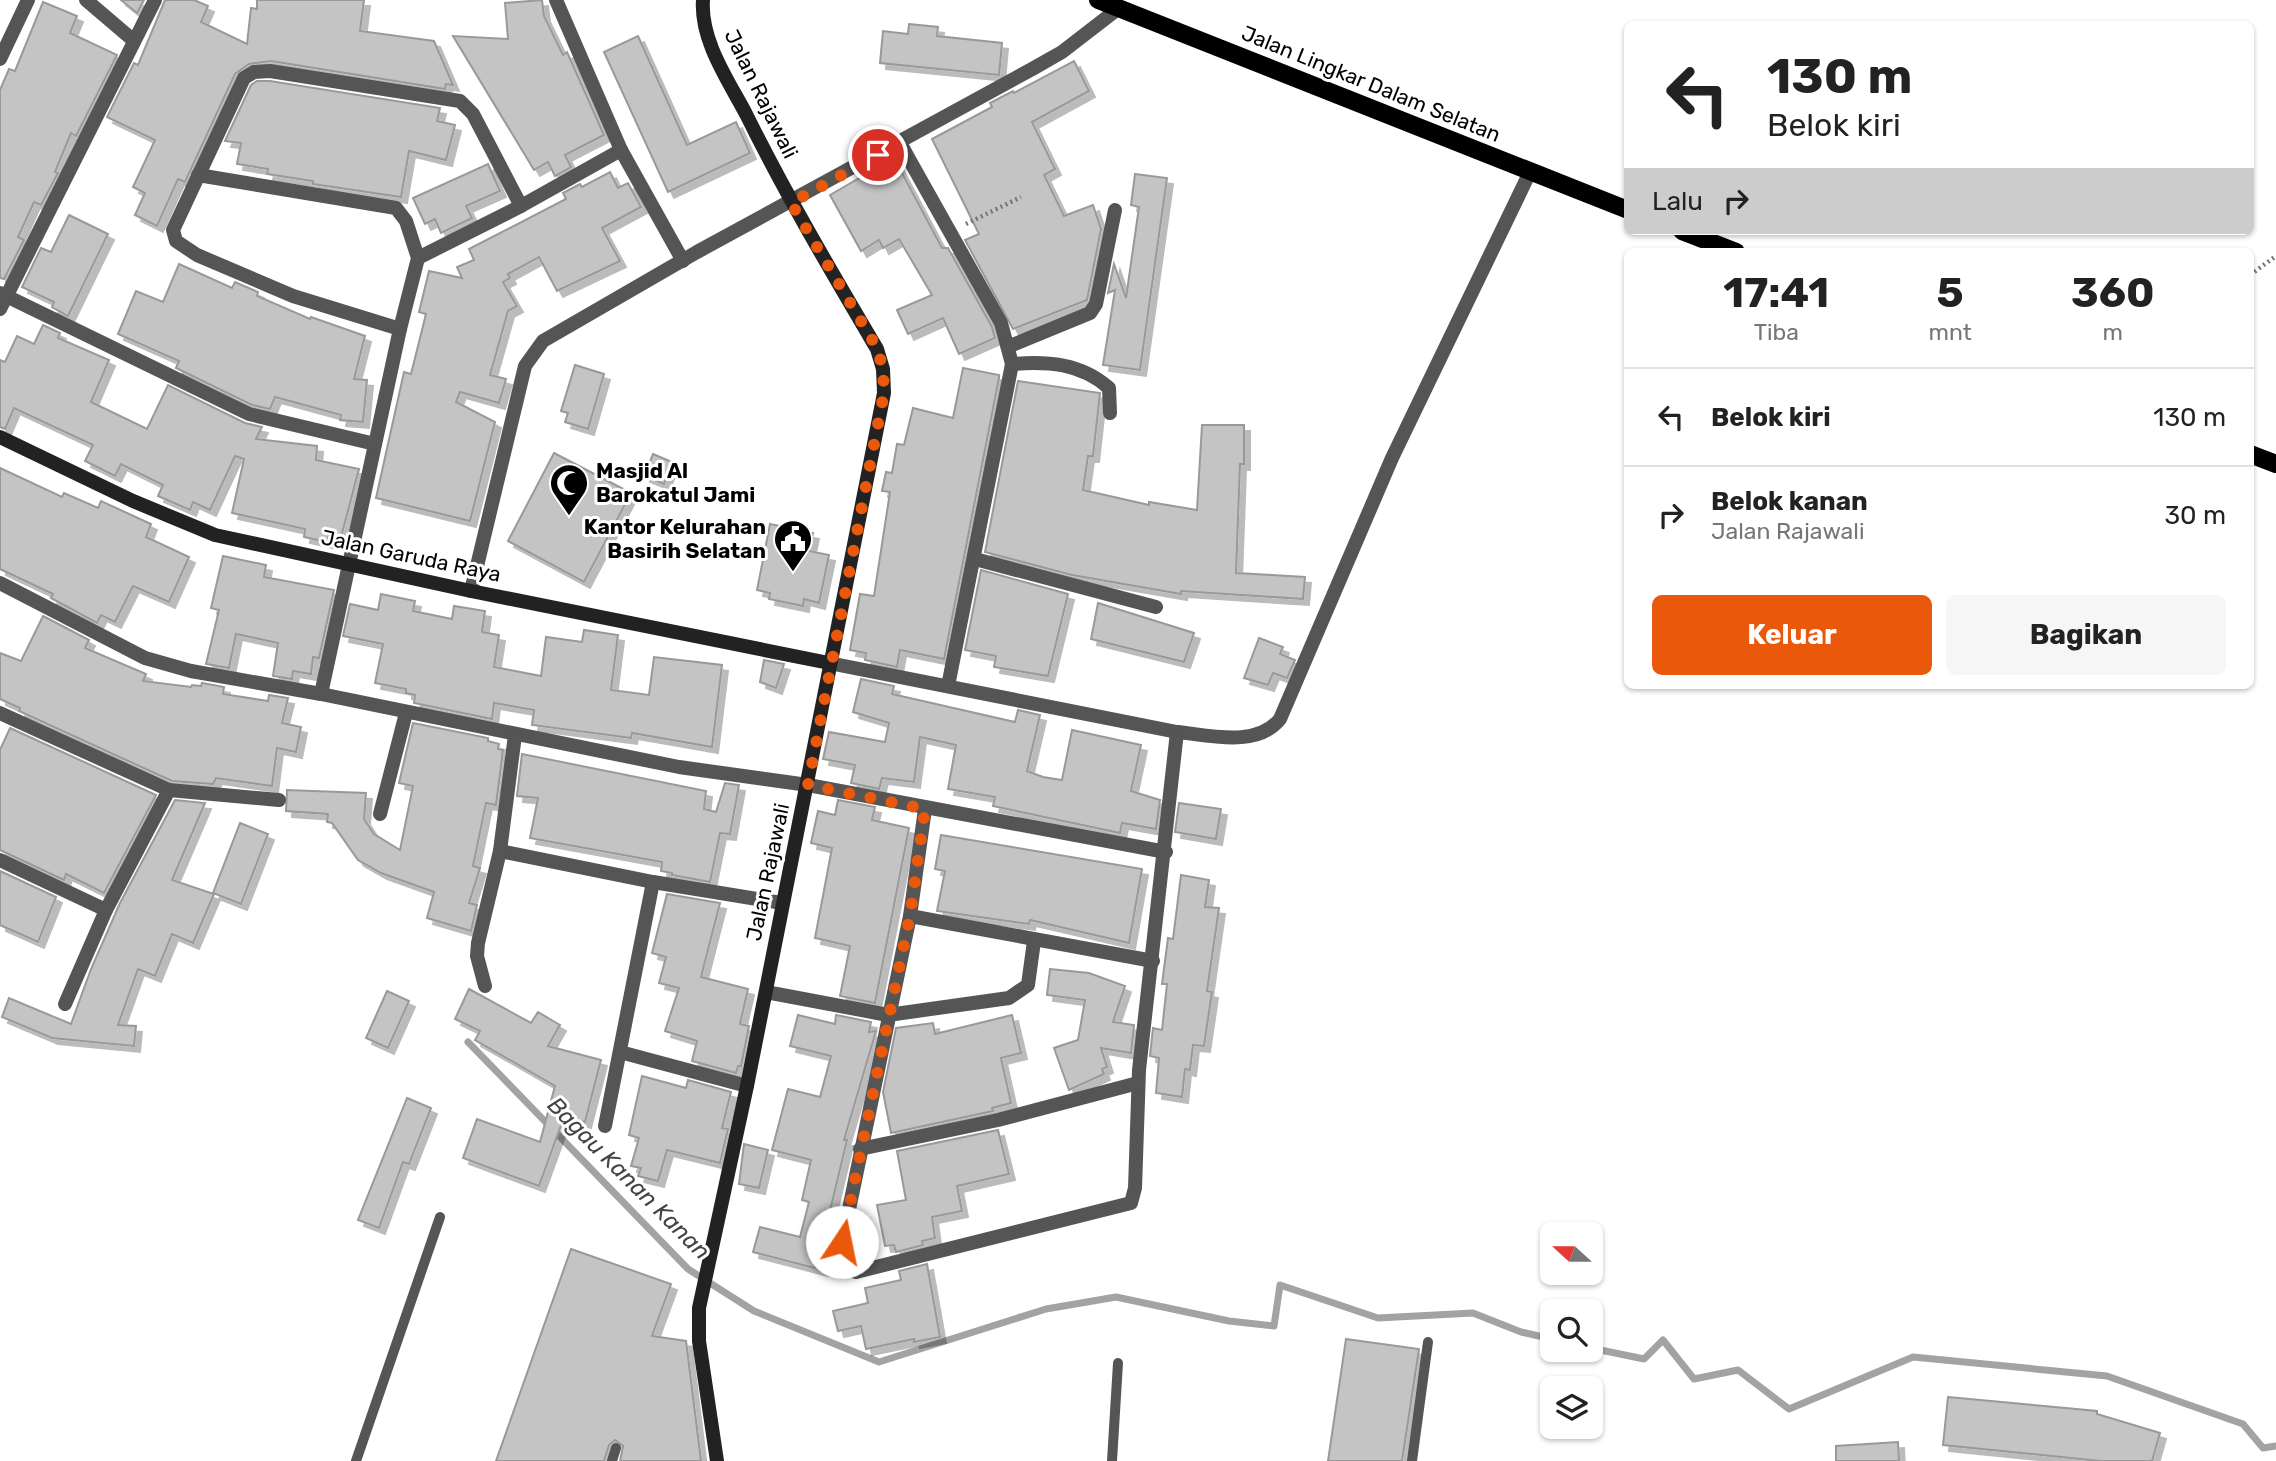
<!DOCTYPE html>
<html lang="id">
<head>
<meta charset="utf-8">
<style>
	:root { --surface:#fff; --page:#f6f6f6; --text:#222; --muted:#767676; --line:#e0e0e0; --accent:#ea580c }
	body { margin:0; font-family:Rubik,sans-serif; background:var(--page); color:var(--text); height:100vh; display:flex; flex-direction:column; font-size:26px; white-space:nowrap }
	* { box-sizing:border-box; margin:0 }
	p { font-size:23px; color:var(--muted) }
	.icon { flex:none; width:38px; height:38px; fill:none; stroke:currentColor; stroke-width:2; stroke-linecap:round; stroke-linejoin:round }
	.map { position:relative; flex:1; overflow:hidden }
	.side { position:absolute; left:1624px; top:248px; width:630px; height:441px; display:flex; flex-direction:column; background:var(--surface); border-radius:10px; box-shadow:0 2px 5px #0004 }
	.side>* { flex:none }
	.top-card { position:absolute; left:1624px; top:21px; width:630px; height:214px; border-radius:10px; box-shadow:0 2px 5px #0004; background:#fff; color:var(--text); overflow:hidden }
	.needle { width:46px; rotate:291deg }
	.buttons { position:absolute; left:1540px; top:1222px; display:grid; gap:14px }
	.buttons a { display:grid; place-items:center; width:63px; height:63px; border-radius:10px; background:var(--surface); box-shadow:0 2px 5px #0004; font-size:35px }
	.pin { position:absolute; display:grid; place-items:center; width:60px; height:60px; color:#fff; margin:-30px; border:4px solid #fff; border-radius:50%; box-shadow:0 2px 7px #0007 }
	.me { position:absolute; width:77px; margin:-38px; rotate:11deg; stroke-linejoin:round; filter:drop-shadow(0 0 5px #0008) }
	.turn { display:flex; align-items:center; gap:24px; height:147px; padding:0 28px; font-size:32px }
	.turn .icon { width:91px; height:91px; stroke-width:2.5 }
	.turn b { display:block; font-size:49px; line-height:60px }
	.then { display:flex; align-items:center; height:66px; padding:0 28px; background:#0003; gap:14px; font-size:26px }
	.eta { display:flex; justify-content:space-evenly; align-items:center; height:119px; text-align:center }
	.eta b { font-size:42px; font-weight:700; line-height:49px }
	.action { display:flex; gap:14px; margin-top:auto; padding:14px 28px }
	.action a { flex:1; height:80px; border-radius:10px; background:var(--accent); color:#fff; font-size:28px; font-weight:700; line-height:80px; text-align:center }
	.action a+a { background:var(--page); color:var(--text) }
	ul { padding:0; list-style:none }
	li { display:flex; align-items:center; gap:21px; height:98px; padding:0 28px; border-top:2px solid var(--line) }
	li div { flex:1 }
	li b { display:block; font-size:26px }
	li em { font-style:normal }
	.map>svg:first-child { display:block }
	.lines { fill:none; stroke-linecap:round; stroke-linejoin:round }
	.stream { stroke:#a3a3a3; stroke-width:7 }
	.building { fill:#c4c4c4; stroke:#999; stroke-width:2; filter:url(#shadow) }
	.path { stroke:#777; stroke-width:4.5; stroke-dasharray:2 3.5; stroke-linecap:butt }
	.lane { stroke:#555; stroke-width:10 }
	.street { stroke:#555; stroke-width:14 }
	.secondary { stroke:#222; stroke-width:14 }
	.primary { stroke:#000; stroke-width:18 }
	.route { stroke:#ea580c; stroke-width:12; stroke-dasharray:0 21.6 }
	.labels { text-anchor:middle; stroke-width:6; stroke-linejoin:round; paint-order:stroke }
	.street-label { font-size:21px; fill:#000; stroke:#fff }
	.poi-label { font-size:21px; font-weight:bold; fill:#000; stroke:#fff; text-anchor:start }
	.water-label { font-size:23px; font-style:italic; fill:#444; stroke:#fff }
</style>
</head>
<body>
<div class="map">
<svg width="2276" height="1461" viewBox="0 0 2276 1461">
	<defs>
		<filter id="shadow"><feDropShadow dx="6" dy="6" stdDeviation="0" flood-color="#0004"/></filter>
	</defs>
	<rect width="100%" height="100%" fill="#fff"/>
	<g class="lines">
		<!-- stream -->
		<g class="stream">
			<polyline points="468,1042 688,1269 754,1311 879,1362 1046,1309 1116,1297 1229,1321 1274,1326 1280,1285 1378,1318 1473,1313 1521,1332 1552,1339"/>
			<polyline points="1591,1348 1644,1359 1663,1340 1694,1379 1738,1370 1789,1409 1913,1357 2107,1376 2243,1424 2263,1448 2276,1446"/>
		</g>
	</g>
	<!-- building -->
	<g class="building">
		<polygon points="121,0 144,0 137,13"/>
		<polygon points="165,0 194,0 208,6 201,22 247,44 251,8 257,9 257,0 364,0 360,31 434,41 453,85 446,84 445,89 271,61 249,64 235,74 185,182 178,179 157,226 135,215 145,193 133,187 155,140 107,117 134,63 138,65"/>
		<polygon points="542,0 544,16 563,55 567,52 604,135 565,155 571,167 555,176 548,162 534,170 453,36 508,39 505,3"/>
		<polygon points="43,2 77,16 70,33 117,55 76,136 71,133 55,172 58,173 41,205 34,202 18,237 24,240 4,279 0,278 0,90 9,69 15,71"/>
		<polygon points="909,24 938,27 937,36 1002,43 999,75 880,63 883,31 908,34"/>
		<polygon points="638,36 687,145 736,122 750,153 668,192 604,52"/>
		<polygon points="1074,61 1089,91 1032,122 1055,169 1044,175 1064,216 1093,205 1101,229 1087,300 1013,329 965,240 979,234 932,139 992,107 990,103 1013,91 1014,93"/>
		<polygon points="257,81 270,81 440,108 437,121 455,125 446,160 409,151 401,197 313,184 313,181 267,174 268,169 237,164 241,143 225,141 251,85"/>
		<polygon points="894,158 942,248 948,248 992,327 995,338 959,354 943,318 908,334 897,310 932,295 899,239 883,248 879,240 861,251 830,195"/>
		<polygon points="488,164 500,191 466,206 472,218 441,233 435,219 425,224 413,198"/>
		<polygon points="610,172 618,188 628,183 641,207 602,228 620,261 557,291 539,257 508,274 510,278 503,282 517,306 508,311 490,375 506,379 499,403 460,392 456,402 495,422 470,521 376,498 404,372 411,374 426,314 419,312 429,271 462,278 457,267 474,260 469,249 566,199 563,193 580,184 582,187"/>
		<polygon points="1135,174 1167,178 1140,370 1103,365 1115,290 1108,293 1114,264 1126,298 1139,207 1131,205"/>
		<polygon points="69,215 108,234 68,316 52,307 54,302 22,287 41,248 51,252"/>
		<polygon points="179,264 232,288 235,282 258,292 257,296 310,319 311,317 365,336 354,379 367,380 363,422 340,420 341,415 275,397 270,409 252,405 176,368 179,361 118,334 136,291 163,302"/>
		<polygon points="43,325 60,333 58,338 109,360 91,402 147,429 168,385 245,423 262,427 256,439 317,446 316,460 359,469 341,537 329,534 327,542 304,537 305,529 232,513 244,459 235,456 210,510 193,502 190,510 158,496 163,485 121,464 115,476 85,461 93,445 14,408 5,429 0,427 0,360 5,362 17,336 34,344"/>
		<polygon points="575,365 604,374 588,429 565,422 568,413 561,411"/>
		<polygon points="963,368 999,375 999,378 944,659 900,650 897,667 865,660 866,653 850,650 860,594 874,596 890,492 882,491 886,472 892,473 897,444 904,445 913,408 953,418"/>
		<polygon points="1018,381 1100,393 1093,456 1088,456 1083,490 1149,505 1149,502 1197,510 1202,425 1244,425 1244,464 1240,464 1236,573 1305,577 1303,599 1181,591 1181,594 1072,575 985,552"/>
		<polygon points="554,453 631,493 584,582 508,541"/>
		<polygon points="653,454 672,462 664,484 644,476"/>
		<polygon points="0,468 62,497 64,493 98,508 101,501 151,524 146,537 189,557 169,602 133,586 115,622 101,615 97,623 51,598 53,594 0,569"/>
		<polygon points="770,524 813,533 809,551 829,555 819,603 804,599 803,606 769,599 770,593 757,590"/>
		<polygon points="223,556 266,565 264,577 334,590 319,658 313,657 311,674 293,671 292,679 273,676 278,643 236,634 229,668 206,664 219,610 211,608"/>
		<polygon points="981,570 1068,594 1048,676 994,667 996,656 965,650"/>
		<polygon points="381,594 415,601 413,611 452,619 454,606 485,611 482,632 499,635 494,667 541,676 546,637 582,642 584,630 618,635 611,690 649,695 654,657 722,665 712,747 632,733 631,738 532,725 534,710 494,703 492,719 414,703 415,695 406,693 406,689 375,683 383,644 343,636 350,604 378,610"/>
		<polygon points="1098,603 1194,633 1184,662 1091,639"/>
		<polygon points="43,616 89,640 85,648 146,674 143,681 191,687 192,685 201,686 202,683 224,687 223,694 268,701 269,695 288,698 282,723 301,727 296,752 277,748 272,786 216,778 213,784 172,781 19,711 20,708 0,699 0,653 21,661"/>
		<polygon points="1259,638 1283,647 1280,654 1295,660 1287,678 1273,673 1268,685 1244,678"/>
		<polygon points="764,660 784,664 776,688 760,682"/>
		<polygon points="861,679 894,686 892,694 1015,722 1018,710 1040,715 1027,771 1043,777 1062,780 1072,730 1141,745 1131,791 1160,800 1156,829 1122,823 1120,833 993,806 995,797 948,789 956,745 920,737 914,782 882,778 879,789 851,783 855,765 823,759 829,732 885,742 889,723 853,712"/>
		<polygon points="413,723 488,738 488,741 499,744 498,749 503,750 496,805 486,803 473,866 480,868 469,903 477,905 471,931 427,918 434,892 381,873 358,860 332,823 327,822 328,814 286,811 287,790 366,793 364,819 374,834 400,850 413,786 399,783"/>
		<polygon points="10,728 156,795 104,893 66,874 64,880 0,850 0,750"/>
		<polygon points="522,754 706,791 704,809 716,812 725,783 739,785 730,834 720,833 710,882 672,875 672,873 661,871 662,862 530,838 538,798 517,796"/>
		<polygon points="175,800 205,803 172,880 214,894 193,943 172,934 155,976 138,969 118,1025 136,1026 134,1046 52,1038 2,1017 9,998 71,1024 91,969 120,903"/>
		<polygon points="838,800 875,807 872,820 909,828 875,1003 840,996 850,946 815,938 832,848 811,843 818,811 835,815"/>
		<polygon points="1179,803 1221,809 1216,839 1175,832"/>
		<polygon points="240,823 268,834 241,904 213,893"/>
		<polygon points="941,835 1142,869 1129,943 1030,920 1029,924 937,911 945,871 935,869"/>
		<polygon points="0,871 56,897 38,942 0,925"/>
		<polygon points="1181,875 1209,880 1205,907 1219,908 1207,991 1212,992 1204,1046 1193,1045 1190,1070 1185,1069 1182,1097 1156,1093 1159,1058 1150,1056 1153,1028 1162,1030 1167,984 1162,984 1168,938 1173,939"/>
		<polygon points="667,894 720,903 701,977 748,989 740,1024 749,1026 741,1066 738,1066 736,1073 692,1061 697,1041 665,1031 679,988 659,983 666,957 652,953"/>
		<polygon points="1050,969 1089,973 1125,986 1113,1022 1134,1025 1131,1053 1101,1048 1107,1067 1102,1069 1104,1074 1069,1090 1054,1048 1078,1040 1085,1000 1047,995"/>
		<polygon points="469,989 531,1023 538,1012 560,1025 548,1046 601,1060 585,1122 564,1117 539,1186 463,1158 477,1119 540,1142 555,1086 475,1040 480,1031 455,1019"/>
		<polygon points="387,991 409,1001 388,1048 366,1038"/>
		<polygon points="798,1015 835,1024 836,1015 871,1022 869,1032 876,1031 844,1140 847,1140 830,1211 833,1211 824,1247 828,1248 822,1270 753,1252 760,1227 800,1237 809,1202 802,1200 811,1160 772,1150 788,1089 820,1097 831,1056 790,1046"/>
		<polygon points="1012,1015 1021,1053 1001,1058 1011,1103 992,1108 993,1111 891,1133 883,1092 896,1028 933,1023 935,1034"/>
		<polygon points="642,1076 686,1088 688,1080 731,1092 722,1128 728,1129 720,1163 667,1150 658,1181 638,1176 641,1168 631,1166 639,1138 629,1135"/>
		<polygon points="407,1098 431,1108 409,1164 403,1162 379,1228 358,1220"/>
		<polygon points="998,1130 1009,1174 957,1186 962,1211 932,1217 935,1238 922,1241 923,1245 896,1252 894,1245 885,1246 877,1205 906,1200 897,1151"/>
		<polygon points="744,1144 768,1150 759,1188 739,1184"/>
		<polygon points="571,1249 671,1284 652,1336 686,1341 701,1461 620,1461 623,1446 615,1440 609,1445 604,1461 496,1461"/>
		<polygon points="927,1264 940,1337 914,1342 914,1339 866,1349 861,1326 838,1331 833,1311 868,1303 865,1288 901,1280 899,1271"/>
		<polygon points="1346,1339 1419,1349 1402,1461 1328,1461"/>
		<polygon points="1948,1397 2097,1411 2097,1414 2160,1433 2152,1461 2100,1461 1943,1445"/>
		<polygon points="1898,1442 1899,1461 1836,1461 1836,1446"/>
	</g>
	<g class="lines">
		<!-- path -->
		<g class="path">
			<polyline points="966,224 1021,197"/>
			<polyline points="2250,275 2276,256"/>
		</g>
		<!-- lane -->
		<g class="lane">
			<polyline points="356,1461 440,1217"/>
			<polyline points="612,1461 616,1448"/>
			<polyline points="1112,1461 1118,1363"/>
			<polyline points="1412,1461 1428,1342"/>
		</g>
		<!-- street -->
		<g class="street">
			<polyline points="86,0 133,40"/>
			<polyline points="556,0 621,150 683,261"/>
			<polyline points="0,59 28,0"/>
			<polyline points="900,143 1001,323 1012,364 948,686"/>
			<polyline points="198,175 396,208 406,221 418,258 400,329 321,694"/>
			<polyline points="418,258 521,206 621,150"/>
			<polyline points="0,293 249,414 375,444"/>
			<polyline points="0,309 155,0"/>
			<polyline points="400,329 293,296 197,255 176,241 173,230 244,78 254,72 270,71 460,101 473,114 521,206"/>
			<polyline points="1010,346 1090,313 1096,304 1115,210"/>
			<path d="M1012,364C1047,361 1081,363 1109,388L1110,413"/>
			<polyline points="975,559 1156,607"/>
			<polyline points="0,583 145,658 191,671 321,694 679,767 808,785 1166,852"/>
			<polyline points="471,591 525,366 543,341 697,252 1034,68 1062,52 1119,8"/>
			<path d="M829,663L1177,732C1209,735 1257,748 1280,719L1392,458L1530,172"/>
			<polyline points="0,713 169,790 279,800"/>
			<polyline points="925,809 910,916 842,1243 845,1265 856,1272 1131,1203 1135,1188 1139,1070 1177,732"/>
			<polyline points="380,814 406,713"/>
			<polyline points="500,851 653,882 782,903"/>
			<polyline points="0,860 106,910"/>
			<polyline points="910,916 1153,961"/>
			<polyline points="485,986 477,956 478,943 500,851 515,735"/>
			<polyline points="766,992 888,1015 1009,998 1028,985 1034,941"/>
			<polyline points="65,1004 106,910 169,790"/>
			<polyline points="620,1052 747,1086"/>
			<polyline points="605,1126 653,882"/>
			<polyline points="860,1149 998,1120 1138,1083"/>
		</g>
		<!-- secondary -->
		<g class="secondary">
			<path d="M703,0C700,40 728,80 746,114C786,195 831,271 877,349L883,369L884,393L747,1086L699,1308V1341L717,1461"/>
			<polyline points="0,437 133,501 215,535 471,591 829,663"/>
		</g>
		<!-- primary -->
		<g class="primary">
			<polyline points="1098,0 1628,210"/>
			<polyline points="1682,231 1736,252"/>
			<polyline points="2250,454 2276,464"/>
		</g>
	</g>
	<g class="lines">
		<!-- route -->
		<polyline class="route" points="842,1242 910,916 925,809 808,785 884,393 883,369 877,348 791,203 878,155"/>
	</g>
	<!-- icons -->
	<defs>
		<symbol id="mosque-pin" viewBox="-11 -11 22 30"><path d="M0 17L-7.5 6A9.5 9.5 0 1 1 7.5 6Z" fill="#000" stroke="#fff"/><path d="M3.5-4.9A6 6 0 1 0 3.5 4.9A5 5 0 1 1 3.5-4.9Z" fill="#fff"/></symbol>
		<symbol id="civic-pin" viewBox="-11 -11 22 30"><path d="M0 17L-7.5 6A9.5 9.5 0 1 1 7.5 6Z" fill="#000" stroke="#fff"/><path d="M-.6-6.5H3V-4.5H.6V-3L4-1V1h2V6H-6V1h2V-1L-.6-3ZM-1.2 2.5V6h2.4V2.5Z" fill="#fff"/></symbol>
	</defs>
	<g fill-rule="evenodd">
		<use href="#mosque-pin" x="547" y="461" width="44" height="60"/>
		<use href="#civic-pin" x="771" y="517" width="44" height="60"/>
	</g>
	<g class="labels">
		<!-- street labels -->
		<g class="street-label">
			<text transform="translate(1371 84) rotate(22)" y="7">Jalan Lingkar Dalam Selatan</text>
			<text transform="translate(761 94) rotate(64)" y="7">Jalan Rajawali</text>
			<text transform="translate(411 556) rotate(12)" y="7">Jalan Garuda Raya</text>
			<text transform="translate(768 872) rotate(-78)" y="7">Jalan Rajawali</text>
		</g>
		<!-- poi labels -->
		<g class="poi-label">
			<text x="596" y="478">Masjid Al<tspan x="596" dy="24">Barokatul Jami</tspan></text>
			<text x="766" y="534" text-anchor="end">Kantor Kelurahan<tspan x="766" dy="24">Basirih Selatan</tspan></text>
		</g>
		<!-- water labels -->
		<g class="water-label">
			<text transform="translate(629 1178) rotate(45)" y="8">Bagau Kanan Kanan</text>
		</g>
	</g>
</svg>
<div class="buttons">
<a><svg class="needle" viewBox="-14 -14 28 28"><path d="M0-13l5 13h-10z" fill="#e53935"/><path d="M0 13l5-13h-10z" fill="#767676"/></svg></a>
<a><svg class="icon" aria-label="search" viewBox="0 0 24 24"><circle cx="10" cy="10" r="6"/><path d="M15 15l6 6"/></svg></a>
<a><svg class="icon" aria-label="layers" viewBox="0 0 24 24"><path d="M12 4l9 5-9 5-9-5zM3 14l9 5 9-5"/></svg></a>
</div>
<div class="pin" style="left:878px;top:155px;background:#d93025"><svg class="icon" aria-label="arrive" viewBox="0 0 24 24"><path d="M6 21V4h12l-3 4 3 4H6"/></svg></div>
<svg class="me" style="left:842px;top:1242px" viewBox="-20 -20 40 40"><circle r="19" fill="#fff"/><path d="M0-13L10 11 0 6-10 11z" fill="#ea580c"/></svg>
<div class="top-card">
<div class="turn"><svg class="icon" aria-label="left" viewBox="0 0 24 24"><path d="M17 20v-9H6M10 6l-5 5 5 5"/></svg><div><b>130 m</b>Belok kiri</div></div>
<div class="then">Lalu<svg class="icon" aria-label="right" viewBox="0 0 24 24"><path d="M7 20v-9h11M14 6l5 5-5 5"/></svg></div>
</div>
<section class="side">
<div class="eta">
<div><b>17:41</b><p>Tiba</p></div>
<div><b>5</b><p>mnt</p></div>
<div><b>360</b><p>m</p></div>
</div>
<ul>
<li><svg class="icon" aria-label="left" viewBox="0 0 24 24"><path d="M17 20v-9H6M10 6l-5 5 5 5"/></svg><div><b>Belok kiri</b></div><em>130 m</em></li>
<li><svg class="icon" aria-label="right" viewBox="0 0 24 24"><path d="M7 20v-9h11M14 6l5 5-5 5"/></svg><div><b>Belok kanan</b><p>Jalan Rajawali</p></div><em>30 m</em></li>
</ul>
<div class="action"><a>Keluar</a><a>Bagikan</a></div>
</section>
</div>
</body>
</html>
